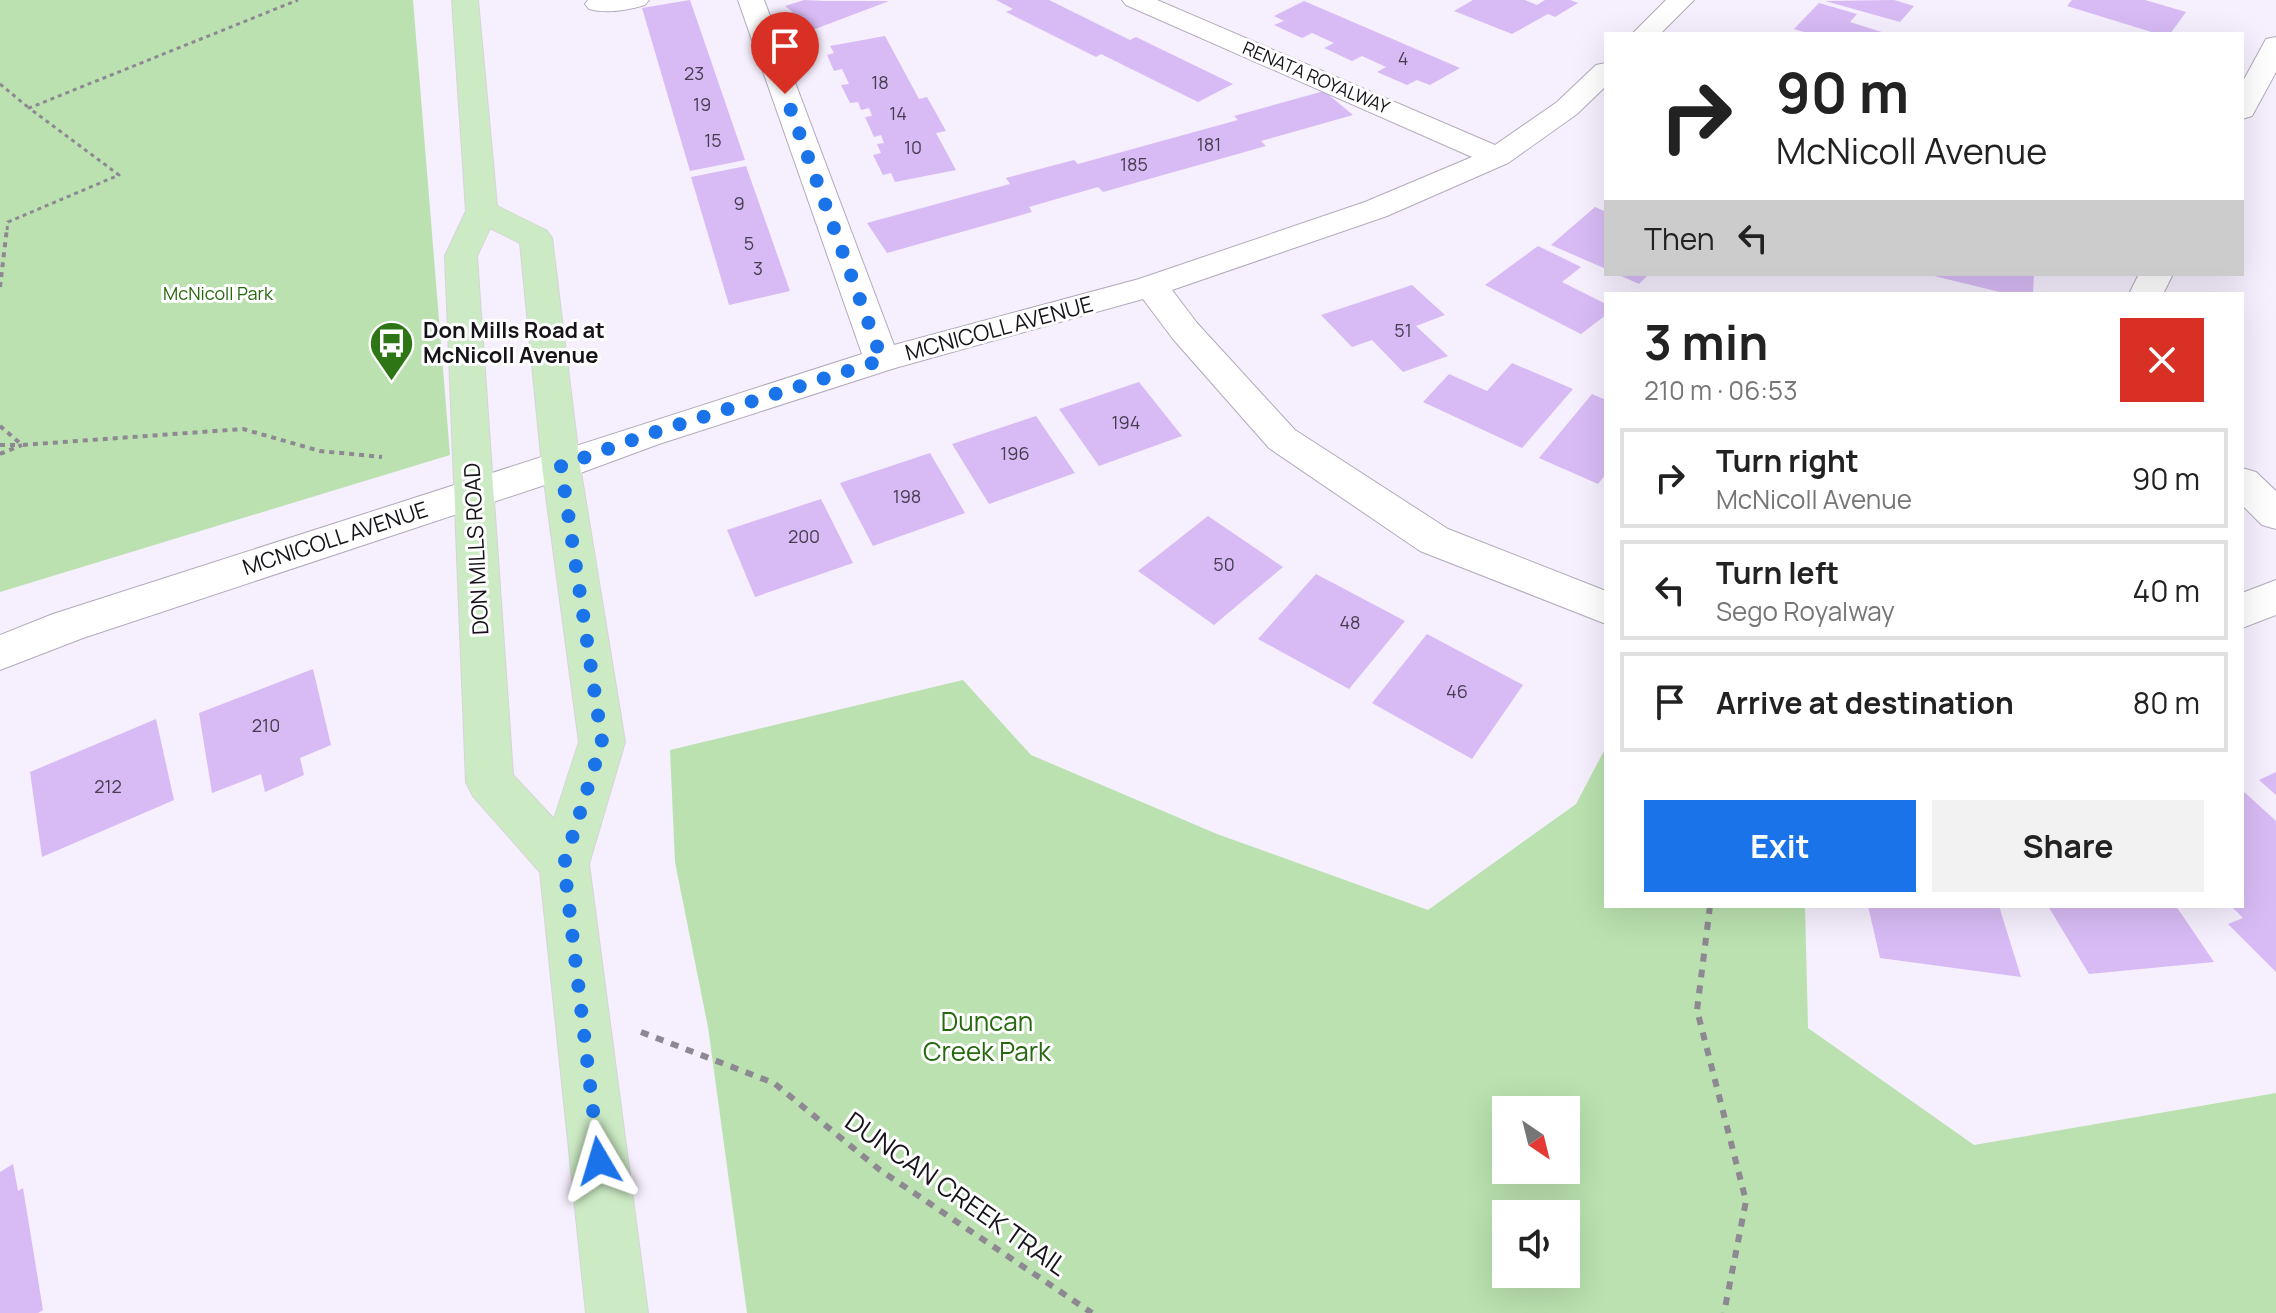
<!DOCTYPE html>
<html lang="en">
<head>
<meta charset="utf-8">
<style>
	:root { --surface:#fff; --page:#f2f2f2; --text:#222; --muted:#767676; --line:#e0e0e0; --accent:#1a73e8 }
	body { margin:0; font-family:Manrope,sans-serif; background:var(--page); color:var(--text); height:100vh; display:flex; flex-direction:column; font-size:30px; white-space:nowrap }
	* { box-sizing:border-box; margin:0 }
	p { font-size:26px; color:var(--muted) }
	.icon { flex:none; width:44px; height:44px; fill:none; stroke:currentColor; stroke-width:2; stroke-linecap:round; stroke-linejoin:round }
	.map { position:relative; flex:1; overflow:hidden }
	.side { position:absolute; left:1604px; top:292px; width:640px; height:616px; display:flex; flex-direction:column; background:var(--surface); border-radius:0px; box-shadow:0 8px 32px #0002 }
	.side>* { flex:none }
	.guide { position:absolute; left:1604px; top:32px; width:640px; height:244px; border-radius:0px; box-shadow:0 8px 32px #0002; background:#fff; color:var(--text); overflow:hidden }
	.needle { width:52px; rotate:145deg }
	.controls { position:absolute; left:1492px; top:1096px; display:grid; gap:16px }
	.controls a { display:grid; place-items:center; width:88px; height:88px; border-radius:0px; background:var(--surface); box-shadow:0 8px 32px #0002; font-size:40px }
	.pin { position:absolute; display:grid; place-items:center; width:68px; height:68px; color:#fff; margin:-82px -34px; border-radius:50% 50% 50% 0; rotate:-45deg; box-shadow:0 0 8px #0007 }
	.pin .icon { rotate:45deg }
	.me { position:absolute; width:88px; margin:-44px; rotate:353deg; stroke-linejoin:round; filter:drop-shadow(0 0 6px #0008) }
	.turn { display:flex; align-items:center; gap:28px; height:168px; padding:0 40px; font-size:36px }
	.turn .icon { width:104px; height:104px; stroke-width:2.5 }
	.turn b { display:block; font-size:56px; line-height:68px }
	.then { display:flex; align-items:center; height:76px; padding:0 40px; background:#0003; gap:16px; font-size:30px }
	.round { display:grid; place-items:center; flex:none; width:84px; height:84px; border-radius:0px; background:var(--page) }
	.head { display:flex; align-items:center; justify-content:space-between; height:136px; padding:0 40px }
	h1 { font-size:48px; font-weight:700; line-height:60px }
	.cta { display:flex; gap:16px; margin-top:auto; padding:16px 40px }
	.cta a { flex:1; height:92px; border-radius:0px; background:var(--accent); color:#fff; font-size:32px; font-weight:700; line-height:92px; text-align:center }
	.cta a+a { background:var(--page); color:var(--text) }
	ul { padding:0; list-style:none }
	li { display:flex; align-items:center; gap:24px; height:100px; margin:0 16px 12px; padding:0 24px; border:4px solid var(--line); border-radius:0px }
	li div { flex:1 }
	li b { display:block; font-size:30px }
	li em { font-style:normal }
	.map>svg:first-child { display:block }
	.green { fill:#bae1af; fill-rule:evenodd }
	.building { fill:#d8bbf5 }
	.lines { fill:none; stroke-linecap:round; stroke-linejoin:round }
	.minor-casing { stroke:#b2aabb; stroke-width:2 }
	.major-casing { stroke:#d5d5d6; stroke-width:2 }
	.path-far2 { stroke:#8e8893; stroke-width:3; stroke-dasharray:4 4; stroke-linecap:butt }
	.path-far1 { stroke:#8e8893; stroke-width:4; stroke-dasharray:5 5; stroke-linecap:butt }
	.path { stroke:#8e8893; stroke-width:6; stroke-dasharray:8 8; stroke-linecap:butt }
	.minor { fill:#fff; fill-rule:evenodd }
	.major { fill:#ccebc4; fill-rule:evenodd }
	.route { stroke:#1a73e8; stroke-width:14; stroke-dasharray:0 25.2 }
	.labels { text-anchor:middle; stroke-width:6; stroke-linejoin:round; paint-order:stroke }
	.number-label { font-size:18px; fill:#463d50 }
	.far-street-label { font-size:18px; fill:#161319; stroke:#fff }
	.far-park-label { font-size:18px; fill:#26680e; stroke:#fff }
	.street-label { font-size:22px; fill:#161319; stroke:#fff }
	.poi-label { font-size:22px; font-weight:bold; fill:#161319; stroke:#fff; text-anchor:start }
	.near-park-label { font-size:26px; fill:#26680e; stroke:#fff }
	.near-street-label { font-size:26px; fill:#161319; stroke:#fff }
</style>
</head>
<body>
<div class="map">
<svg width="2276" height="1313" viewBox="0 0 2276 1313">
	<rect width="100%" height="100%" fill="#f6effe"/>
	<!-- green -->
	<g class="green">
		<polygon points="0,0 413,0 450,455 0,592"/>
		<path d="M963,680L1031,755L1217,834L1428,910L1576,804L1606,747V906H1805L1808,1028L1974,1145L2276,1093V1313H747L708,1027L675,862L670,750ZM1506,1110H1566V1170H1506ZM1506,1214H1566V1274H1506Z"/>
	</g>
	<!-- building -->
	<g class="building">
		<polygon points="690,0 745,160 690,171 642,8"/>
		<polygon points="804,0 824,1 889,1 802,34 779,16 793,12 785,6"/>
		<polygon points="996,0 1049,0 1130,40 1136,37 1233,84 1198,102 1101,54 1096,57 1006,12 1013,9"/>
		<polygon points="1473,0 1525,0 1537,5 1545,0 1570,0 1578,3 1555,17 1548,14 1512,34 1454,11"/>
		<polygon points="1894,0 1914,6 1900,22 1825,1"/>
		<polygon points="2072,0 2145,0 2186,12 2170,34 2158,34 2067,6"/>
		<polygon points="1304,1 1460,68 1430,85 1417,80 1407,85 1377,72 1386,67 1362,56 1352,61 1324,48 1334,43 1312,33 1302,38 1274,25 1284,21 1274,16"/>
		<polygon points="1819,3 1857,14 1850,22 1888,34 1810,34 1794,29"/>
		<polygon points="885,36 919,99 927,97 946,131 936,133 956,170 895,182 891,173 883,175 873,155 881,153 877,144 884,143 881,135 874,137 865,117 872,116 869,108 861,110 858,102 850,103 841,85 849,84 842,69 834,71 827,55 834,53 830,46"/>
		<polygon points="1324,91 1353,115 1261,141 1266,146 1103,192 1098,187 1029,207 1032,212 887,253 867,223 1010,184 1006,178 1074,160 1078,164 1238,120 1234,116"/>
		<polygon points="746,166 790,291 729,305 691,177"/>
		<polygon points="1595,207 1606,212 1606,269 1551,245"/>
		<polygon points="1538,246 1581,267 1562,282 1606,304 1606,315 1581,334 1485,285"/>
		<polygon points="1617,274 1649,274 1639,284"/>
		<polygon points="1926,274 2034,274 2033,294 2008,294"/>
		<polygon points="1412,285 1445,315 1416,326 1448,356 1403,372 1372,340 1352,347 1321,315"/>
		<polygon points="1512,363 1573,389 1522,448 1423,402 1449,374 1487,391"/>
		<polygon points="1139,382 1182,436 1099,466 1059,409"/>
		<polygon points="1592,394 1606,400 1606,474 1598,484 1539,458"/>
		<polygon points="1036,416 1075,473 989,504 952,444"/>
		<polygon points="930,453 965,513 873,546 840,483"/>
		<polygon points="821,499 853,563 755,597 727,530"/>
		<polygon points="1208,516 1283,567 1214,625 1138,571"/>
		<polygon points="1316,574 1405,621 1349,689 1258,639"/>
		<polygon points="1427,634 1523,685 1472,759 1372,703"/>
		<polygon points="313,669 331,745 300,758 304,775 265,792 261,774 212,793 199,713"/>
		<polygon points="156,719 174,800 42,857 30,772"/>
		<polygon points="2276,772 2276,795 2259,780"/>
		<polygon points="2242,790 2276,821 2276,972 2228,924 2243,918 2231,906 2242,906"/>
		<polygon points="1868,906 1999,906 2021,977 1880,958"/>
		<polygon points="2048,906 2176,906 2214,962 2089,974"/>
		<polygon points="13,1164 18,1191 23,1188 43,1310 38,1313 0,1313 0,1172"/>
	</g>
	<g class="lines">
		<defs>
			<g id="minor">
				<path d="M588,0H649L645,5C628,10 606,14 589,9L585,4Z"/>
				<polygon points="738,0 764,0 894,345 1139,279 1365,202 1472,157 1126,5 1122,0 1157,0 1495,145 1557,102 1596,65 1606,63 1606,86 1577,114 1508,163 1387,216 1172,290 1197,323 1295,430 1448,529 1606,591 1606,624 1420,551 1269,448 1173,339 1143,299 895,368 659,444 575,475 83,638 0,670 0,635 53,614 862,354"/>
				<polygon points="1666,0 1694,0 1660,34 1632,34"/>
				<polygon points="2276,37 2276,72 2252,116 2242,119 2242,83 2266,39"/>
				<polygon points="2139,274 2173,274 2163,294 2129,294"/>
				<polygon points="2242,468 2256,472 2276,491 2276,529 2262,525 2242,505"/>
				<polygon points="2276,580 2276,615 2242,628 2242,593"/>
			</g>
			<path id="major" d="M452,0H478L497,206L547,231L552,238L580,466L625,742L589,864L648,1313H586L540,872L473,796L466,782L445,256L466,211ZM490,228L520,243L542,466L579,742L554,819L513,775L477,256Z"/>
		</defs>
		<!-- minor casing -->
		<use href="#minor" class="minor-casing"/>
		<!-- major casing -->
		<use href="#major" class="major-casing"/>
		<!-- path-far2 -->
		<g class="path-far2">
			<polyline points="0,84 29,108"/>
			<polyline points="7,230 8,222 119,175 29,108 298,0"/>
		</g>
		<!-- path-far1 -->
		<g class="path-far1">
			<polyline points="0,287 7,228"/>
			<polyline points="0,426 22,445 243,429 320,451 382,457"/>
			<polyline points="0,445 17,445"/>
			<polyline points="0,454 22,445"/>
		</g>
		<!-- path -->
		<g class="path">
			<polyline points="1710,906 1697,1010 1746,1201 1724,1313"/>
			<polyline points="641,1032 774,1083 880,1170 1092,1313"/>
		</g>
		<!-- minor -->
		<use href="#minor" class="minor"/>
		<!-- major -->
		<use href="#major" class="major"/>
	</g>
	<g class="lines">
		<!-- route -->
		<polyline class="route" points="599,1161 564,864 602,742 561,466 646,435 882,360 785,94"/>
	</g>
	<!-- icons -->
	<defs>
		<symbol id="bus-pin" viewBox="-11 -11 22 30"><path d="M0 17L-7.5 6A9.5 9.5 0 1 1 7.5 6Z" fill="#2e7516" stroke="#fff"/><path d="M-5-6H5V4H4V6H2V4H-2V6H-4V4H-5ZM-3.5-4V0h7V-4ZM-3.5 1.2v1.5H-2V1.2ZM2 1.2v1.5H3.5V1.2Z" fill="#fff"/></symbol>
	</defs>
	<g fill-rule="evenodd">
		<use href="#bus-pin" x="366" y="318" width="51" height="69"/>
	</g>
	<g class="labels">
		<!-- number labels -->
		<g class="number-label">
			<text x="1403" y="65">4</text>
			<text x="694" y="80">23</text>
			<text x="880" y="89">18</text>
			<text x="702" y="111">19</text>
			<text x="898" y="120">14</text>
			<text x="713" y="147">15</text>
			<text x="1209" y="151">181</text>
			<text x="913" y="154">10</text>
			<text x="1134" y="171">185</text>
			<text x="739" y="210">9</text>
			<text x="749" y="250">5</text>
			<text x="758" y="275">3</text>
			<text x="1403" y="337">51</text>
			<text x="1126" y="429">194</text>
			<text x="1015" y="460">196</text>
			<text x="907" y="503">198</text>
			<text x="804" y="543">200</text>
			<text x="1224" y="571">50</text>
			<text x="1350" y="629">48</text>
			<text x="1457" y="698">46</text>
			<text x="266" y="732">210</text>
			<text x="108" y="793">212</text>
		</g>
		<!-- far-street labels -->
		<g class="far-street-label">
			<text transform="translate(1316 78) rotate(23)" y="6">RENATA ROYALWAY</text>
		</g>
		<!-- far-park labels -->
		<g class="far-park-label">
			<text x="218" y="300">McNicoll Park</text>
		</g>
		<!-- street labels -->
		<g class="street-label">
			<text transform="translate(999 328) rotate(-15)" y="8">MCNICOLL AVENUE</text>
			<text transform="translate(335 538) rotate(-18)" y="8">MCNICOLL AVENUE</text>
			<text transform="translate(476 549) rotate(-93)" y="8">DON MILLS ROAD</text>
		</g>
		<!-- poi labels -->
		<g class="poi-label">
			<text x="423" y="338">Don Mills Road at<tspan x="423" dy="25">McNicoll Avenue</tspan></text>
		</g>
		<!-- near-park labels -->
		<g class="near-park-label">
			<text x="987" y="1031">Duncan<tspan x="987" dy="30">Creek Park</tspan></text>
		</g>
		<!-- near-street labels -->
		<g class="near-street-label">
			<text transform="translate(956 1194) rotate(35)" y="9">DUNCAN CREEK TRAIL</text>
		</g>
	</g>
</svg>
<div class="controls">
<a><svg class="needle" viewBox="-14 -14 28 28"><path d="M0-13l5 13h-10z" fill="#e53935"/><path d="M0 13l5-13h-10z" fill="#767676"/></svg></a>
<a><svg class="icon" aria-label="sound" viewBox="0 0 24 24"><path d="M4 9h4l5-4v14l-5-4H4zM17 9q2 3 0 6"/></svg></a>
</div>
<div class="pin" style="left:785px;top:94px;background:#d93025"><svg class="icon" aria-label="arrive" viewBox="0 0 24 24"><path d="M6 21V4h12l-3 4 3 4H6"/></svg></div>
<svg class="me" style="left:599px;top:1161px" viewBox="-20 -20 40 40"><path d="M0-17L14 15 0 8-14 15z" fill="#1a73e8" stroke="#fff" stroke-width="4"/></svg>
<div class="guide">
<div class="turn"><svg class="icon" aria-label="right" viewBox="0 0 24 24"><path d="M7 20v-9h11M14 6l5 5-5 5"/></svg><div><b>90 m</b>McNicoll Avenue</div></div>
<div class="then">Then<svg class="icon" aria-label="left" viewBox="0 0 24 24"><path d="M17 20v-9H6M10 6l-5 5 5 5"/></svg></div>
</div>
<section class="side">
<div class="head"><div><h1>3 min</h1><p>210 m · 06:53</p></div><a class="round" style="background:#d93025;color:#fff"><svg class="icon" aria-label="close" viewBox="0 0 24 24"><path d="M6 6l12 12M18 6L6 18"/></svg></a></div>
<ul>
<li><svg class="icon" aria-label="right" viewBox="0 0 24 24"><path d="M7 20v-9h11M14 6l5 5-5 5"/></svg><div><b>Turn right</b><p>McNicoll Avenue</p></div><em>90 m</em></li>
<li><svg class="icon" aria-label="left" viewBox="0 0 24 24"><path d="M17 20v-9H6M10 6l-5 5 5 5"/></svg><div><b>Turn left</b><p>Sego Royalway</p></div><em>40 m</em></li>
<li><svg class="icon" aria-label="arrive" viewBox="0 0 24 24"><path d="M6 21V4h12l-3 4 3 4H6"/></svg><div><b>Arrive at destination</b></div><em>80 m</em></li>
</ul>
<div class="cta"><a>Exit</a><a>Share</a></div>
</section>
</div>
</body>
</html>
